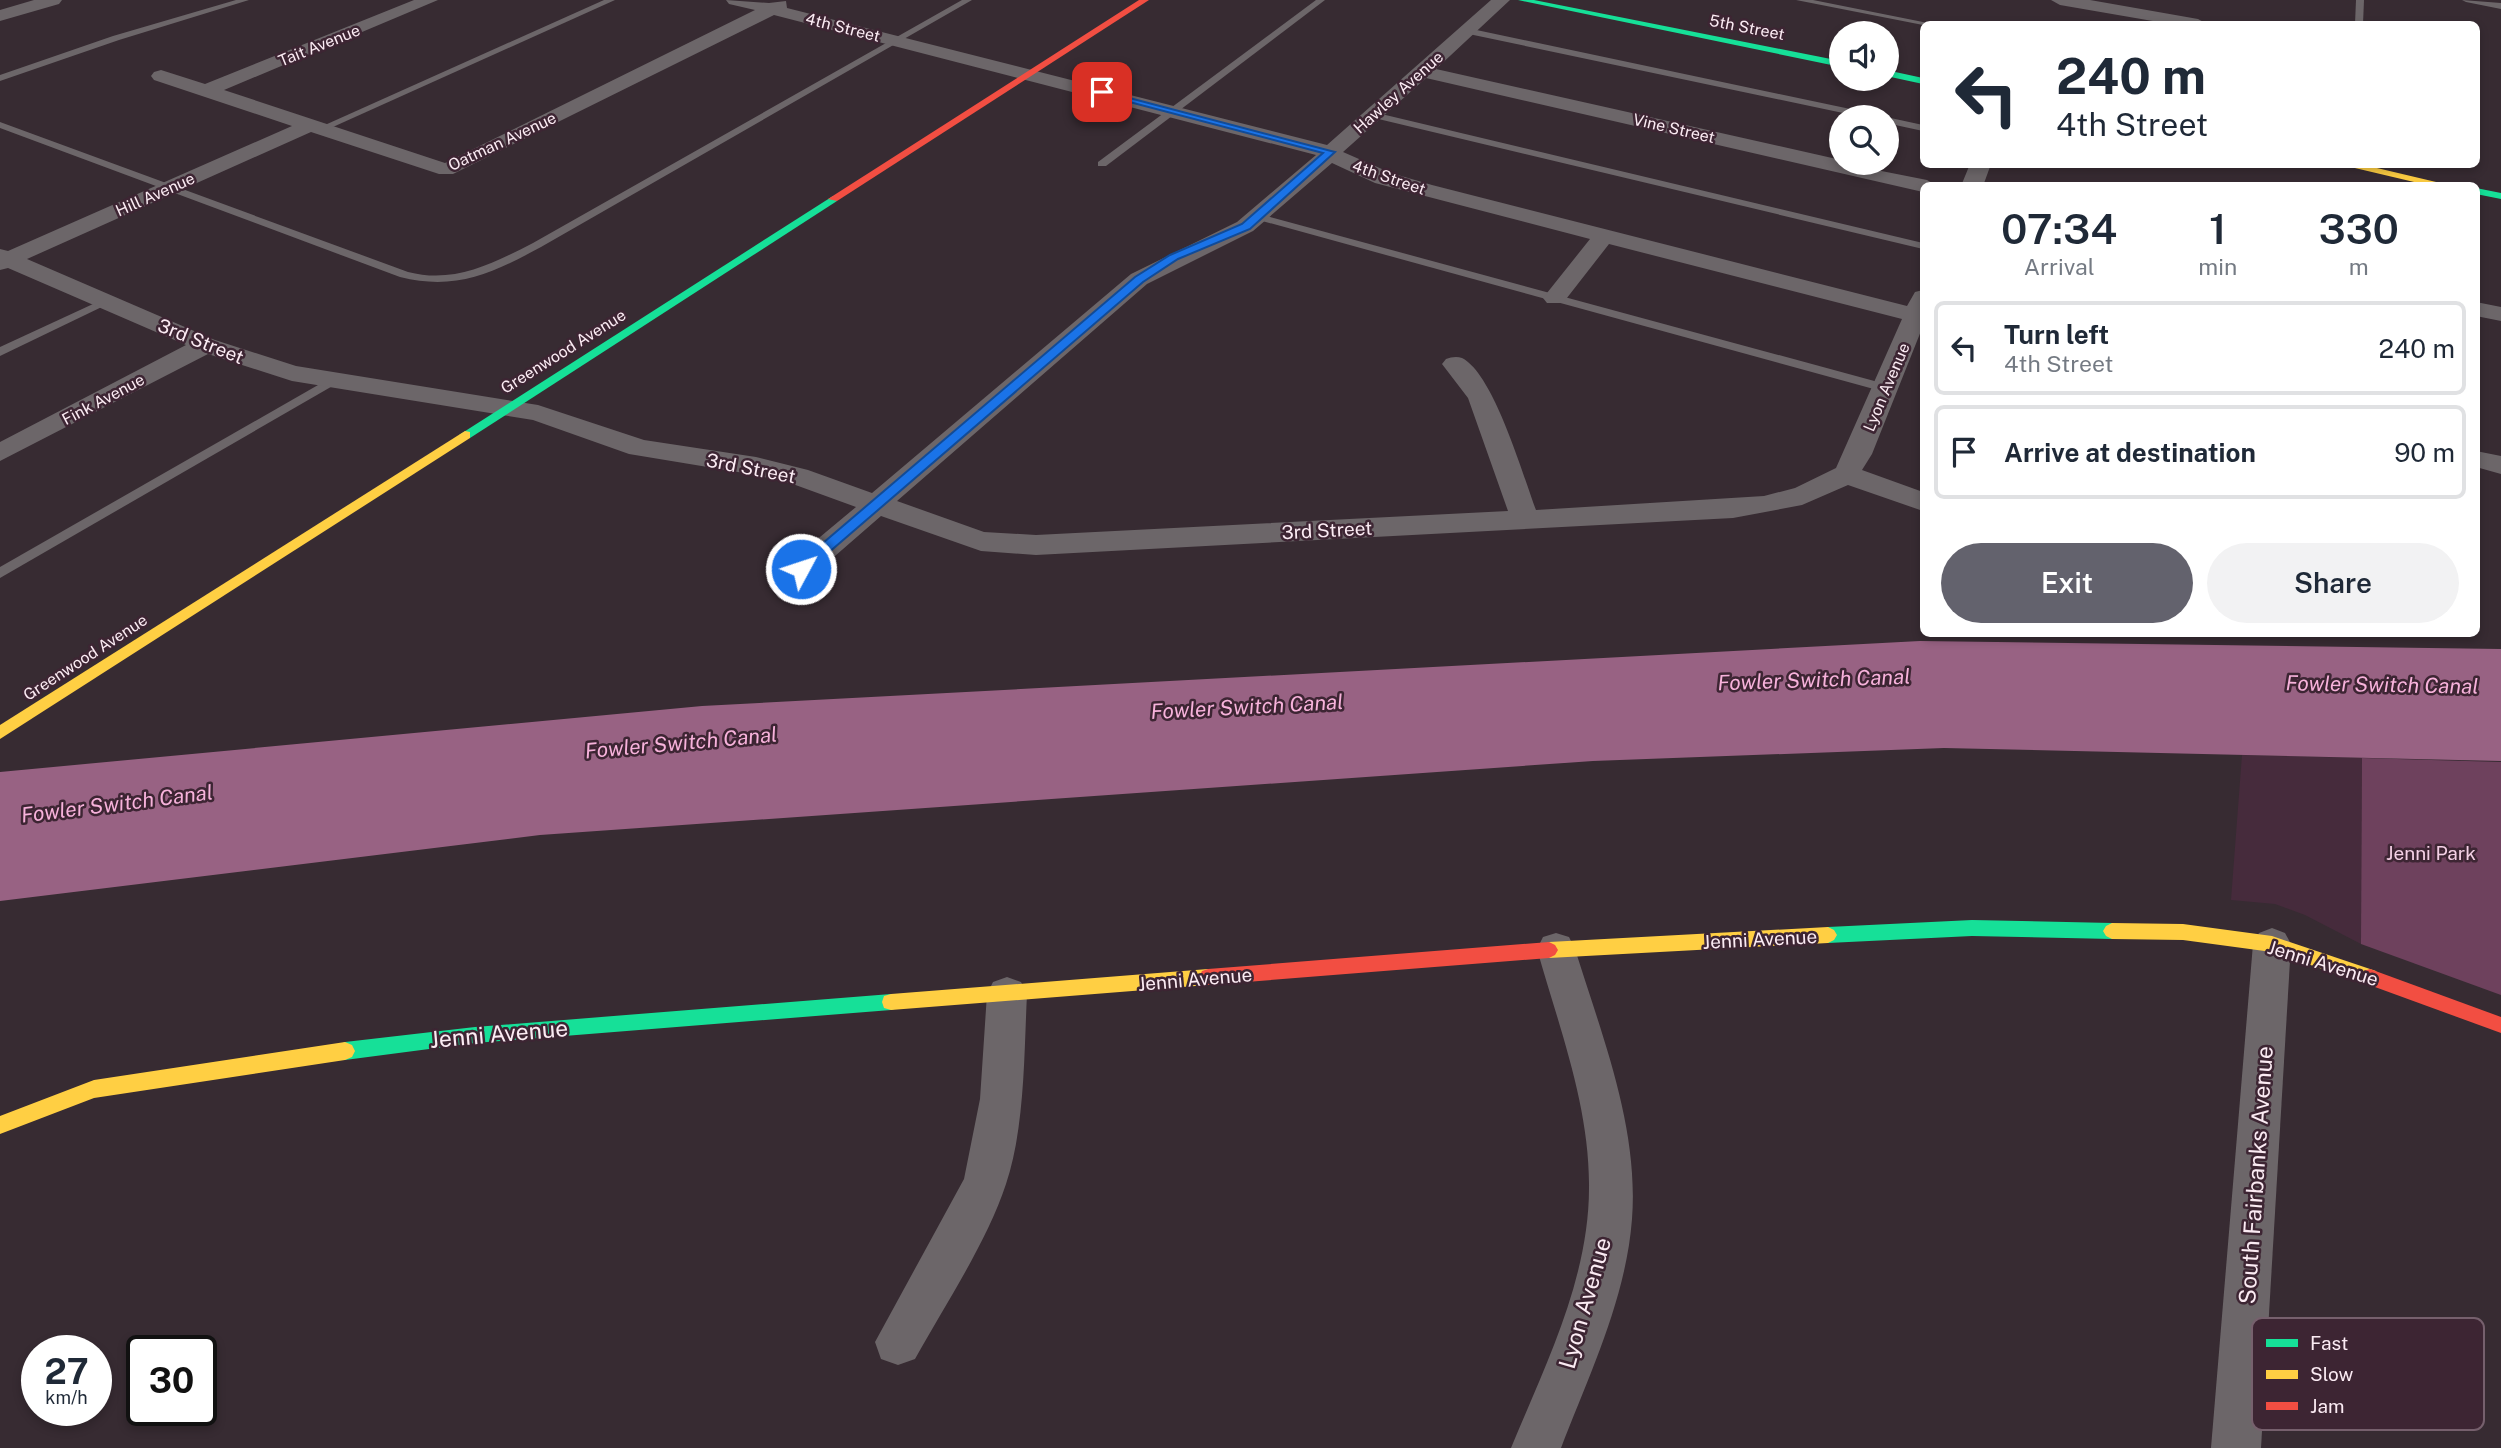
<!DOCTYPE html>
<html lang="en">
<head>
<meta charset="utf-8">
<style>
	:root { --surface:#fff; --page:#f2f2f3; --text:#1f2937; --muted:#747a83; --line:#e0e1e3; --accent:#63626d }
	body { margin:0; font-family:"Public Sans",sans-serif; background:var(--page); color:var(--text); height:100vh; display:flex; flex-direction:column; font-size:26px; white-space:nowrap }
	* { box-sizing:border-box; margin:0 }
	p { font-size:23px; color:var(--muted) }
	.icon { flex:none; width:38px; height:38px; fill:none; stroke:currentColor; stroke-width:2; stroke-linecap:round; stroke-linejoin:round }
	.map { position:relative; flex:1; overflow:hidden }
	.sheet { position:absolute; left:1920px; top:182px; width:560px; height:455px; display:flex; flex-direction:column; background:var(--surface); border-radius:10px; box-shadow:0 4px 10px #0003 }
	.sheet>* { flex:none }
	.banner { position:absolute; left:1920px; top:21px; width:560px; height:147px; border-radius:10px; box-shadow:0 4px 10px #0003; background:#fff; color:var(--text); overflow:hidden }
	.fabs { position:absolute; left:1829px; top:21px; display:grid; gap:14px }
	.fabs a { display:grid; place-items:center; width:70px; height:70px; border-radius:50%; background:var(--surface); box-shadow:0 4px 10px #0003; font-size:35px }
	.speed { position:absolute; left:21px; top:1335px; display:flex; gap:14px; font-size:35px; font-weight:700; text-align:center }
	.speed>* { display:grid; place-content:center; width:91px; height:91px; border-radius:50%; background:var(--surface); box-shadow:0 4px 10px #0003; line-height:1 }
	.speed small { font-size:18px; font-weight:400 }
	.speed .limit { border:4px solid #111; border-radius:10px; background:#fff; color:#111 }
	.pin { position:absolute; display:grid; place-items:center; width:60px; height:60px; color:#fff; margin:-30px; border-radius:14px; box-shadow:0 4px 10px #0006 }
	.me { position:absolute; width:77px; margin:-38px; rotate:50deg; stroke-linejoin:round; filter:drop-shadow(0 0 5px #0008) }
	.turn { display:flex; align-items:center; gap:24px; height:147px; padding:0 21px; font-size:32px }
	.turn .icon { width:91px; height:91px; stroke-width:2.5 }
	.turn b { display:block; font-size:49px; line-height:60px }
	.eta { display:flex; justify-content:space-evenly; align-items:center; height:119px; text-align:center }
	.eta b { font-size:42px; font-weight:600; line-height:49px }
	.action { display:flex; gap:14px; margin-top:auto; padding:14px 21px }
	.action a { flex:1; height:80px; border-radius:42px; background:var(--accent); color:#fff; font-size:28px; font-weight:600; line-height:80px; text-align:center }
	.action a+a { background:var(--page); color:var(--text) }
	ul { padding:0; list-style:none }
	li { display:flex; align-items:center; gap:21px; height:94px; margin:0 14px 10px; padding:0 7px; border:4px solid var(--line); border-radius:10px }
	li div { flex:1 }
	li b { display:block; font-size:26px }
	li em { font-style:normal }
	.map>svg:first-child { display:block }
	.built { fill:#462b3c }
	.green { fill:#6e415d }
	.water { fill:#986283 }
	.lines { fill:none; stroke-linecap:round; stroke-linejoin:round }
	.lane { fill:#6c6669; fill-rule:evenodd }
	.street { fill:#6c6669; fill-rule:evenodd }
	.fast { fill:#16e098; fill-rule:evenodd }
	.slow { fill:#ffcf43; fill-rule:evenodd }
	.jam { fill:#f24e42; fill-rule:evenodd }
	.route { fill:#1a73e8; stroke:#114b97; stroke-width:2 }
	.labels { text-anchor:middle; stroke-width:5; stroke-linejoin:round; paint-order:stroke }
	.far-street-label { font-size:16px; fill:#fbebf3; stroke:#3d2533 }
	.street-label { font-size:19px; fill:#fbebf3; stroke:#3d2533 }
	.park-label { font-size:19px; fill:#f4d0e5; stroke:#3d2533 }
	.water-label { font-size:21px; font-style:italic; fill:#f7b2db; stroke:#3d2533 }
	.near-street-label { font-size:23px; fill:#fbebf3; stroke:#3d2533 }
	.key { fill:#3d2533; stroke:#76606d; stroke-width:2 }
	.key-label { font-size:19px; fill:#fbebf3 }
</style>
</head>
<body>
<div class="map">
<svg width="2501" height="1448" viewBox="0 0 2501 1448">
	<rect width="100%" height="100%" fill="#372b32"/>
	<!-- built -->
	<polygon class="built" points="2242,755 2362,758 2361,944 2305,915 2275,904 2231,900"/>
	<!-- green -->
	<polygon class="green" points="2362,758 2501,762 2501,995 2361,944"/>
	<!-- water -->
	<polygon class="water" points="1920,641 2501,649 2501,761 1944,748 1593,761 540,835 0,901 0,772 702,706"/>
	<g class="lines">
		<!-- lane -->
		<g class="lane">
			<polygon points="236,0 249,0 119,40 0,81 0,75 113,36"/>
			<polygon points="604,0 615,0 324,131 316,129"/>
			<path d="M962,0H972L541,247C493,273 456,291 400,277L0,128V122L408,272C454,284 492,264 533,243Z"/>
			<polygon points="1316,0 1325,0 1106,166 1098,166 1098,162"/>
			<polygon points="1796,0 1813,0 1933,24 1923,25"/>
			<polygon points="2356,0 2364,0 2363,24 2355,24"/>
			<polygon points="2462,0 2501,3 2501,9 2466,2"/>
			<polygon points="1467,28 1874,114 1879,117 1862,117 1464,33 1464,29"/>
			<polygon points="1373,112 1923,243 1923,249 1370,117 1368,115"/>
			<polygon points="1886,117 1923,125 1923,131 1886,123"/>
			<polygon points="1259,214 1889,385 1891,388 1889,391 1881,391 1255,219 1255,215"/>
			<polygon points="106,298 110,299 110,303 0,356 0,347"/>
			<polygon points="332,377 338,381 336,384 0,578 0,567"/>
		</g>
		<!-- street -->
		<g class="street">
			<polygon points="34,0 62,0 59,4 0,21 0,10"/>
			<path d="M414,0H438L224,90L445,163L755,10L729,4L726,0L769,3L786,1L787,8L1327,145L1491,0H1510L1436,69L1841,160V163L1927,180L1937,186H1923V192L1426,78L1343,152L1391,173L1432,185L1907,306L1915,292L1923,290V326L1872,454L1862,470L1923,492V511L1848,485L1802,505L1733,518L1036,555L981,551L881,516L812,576L801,579L790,576L786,569L790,562L856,507L790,483L756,475L629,454L533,420L292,381L208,354L0,461V442L186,345L8,268L0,270V249L8,251L292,126L154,80L151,76L154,72L161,70L205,84ZM774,15L1316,155L1237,222L1131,274L872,493L808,470L756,457L644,440L538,405L296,366L215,340L27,259L311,132L439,174H453ZM1332,163L1375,183L1590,239L1543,298L1547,303H1563L1609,244L1902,319L1836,468L1795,488L1764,496L1536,510C1523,476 1494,374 1462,358C1457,356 1451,357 1446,359L1442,364L1468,398L1508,511L1036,535L984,532L897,501L1147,284L1253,231Z"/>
			<polygon points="2051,0 2090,0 2198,19 2207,24 2170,24 2060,5"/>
			<polygon points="1970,164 1991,164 1983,186 1961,186"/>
			<polygon points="2476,302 2501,307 2501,321 2476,316"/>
			<polygon points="2476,451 2501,456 2501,474 2476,467"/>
			<polygon points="2272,928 2285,933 2291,944 2261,1448 2211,1448 2253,944 2259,933"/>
			<path d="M1556,933L1569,937L1575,949C1602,1036 1639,1127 1632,1219C1626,1299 1589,1375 1561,1448H1511C1545,1366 1589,1279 1589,1188C1590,1107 1559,1027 1537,949L1543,937Z"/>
			<path d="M1007,977L1021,982L1027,994C1024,1054 1025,1127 1006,1184C987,1242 945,1305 915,1359L898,1365L881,1359L875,1342L964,1179L980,1099L987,994L993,982Z"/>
		</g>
		<!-- fast -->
		<g class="fast">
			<polygon points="1518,0 1534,0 1841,61 1841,67"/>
			<polygon points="1886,70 1923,78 1923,84 1886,76"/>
			<polygon points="2476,188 2501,193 2501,199 2476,194"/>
			<polygon points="833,196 837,197 837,201 470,438 460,438 459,435"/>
			<polygon points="1972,920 2112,923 2118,926 2121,931 2118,936 2112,939 1972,936 1828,943 1822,940 1819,935 1822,930 1828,927"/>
			<polygon points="891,994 898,996 900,1002 898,1008 891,1010 475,1043 345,1060 338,1057 335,1051 338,1045 345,1042 475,1027"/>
		</g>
		<!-- slow -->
		<g class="slow">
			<polygon points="2338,164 2360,164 2453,186 2431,186"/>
			<polygon points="465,431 470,432 470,438 0,739 0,725"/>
			<polygon points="2112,923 2183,924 2272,936 2376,971 2379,977 2376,983 2370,985 2272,952 2183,940 2112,939 2106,936 2103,931 2106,926"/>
			<polygon points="1828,927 1834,930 1837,935 1834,940 1828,943 1549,958 1543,955 1540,950 1543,945 1549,942"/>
			<polygon points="1208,969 1214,971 1217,977 1214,983 1208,985 891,1010 884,1008 882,1002 884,996 891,994"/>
			<polygon points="345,1042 352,1045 355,1051 352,1057 345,1060 94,1098 0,1134 0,1116 94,1080"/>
		</g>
		<!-- jam -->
		<g class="jam">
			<polygon points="1139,0 1149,0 837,201 828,199"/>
			<polygon points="1549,942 1555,945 1558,950 1555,955 1549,958 1208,985 1202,983 1199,977 1202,971 1208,969"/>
			<polygon points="2370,969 2501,1017 2501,1033 2364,983 2361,977 2364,971"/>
		</g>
	</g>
	<!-- route -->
	<polygon class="route" points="1099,90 1335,152 1250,229 1178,259 1143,282 806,572 796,572 796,566 1135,277 1170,255 1242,224 1323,153 1099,94"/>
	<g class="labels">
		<!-- far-street labels -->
		<g class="far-street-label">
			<text transform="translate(843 27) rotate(14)" y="6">4th Street</text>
			<text transform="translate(1747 27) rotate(11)" y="6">5th Street</text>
			<text transform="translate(319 45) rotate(-22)" y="6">Tait Avenue</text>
			<text transform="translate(1398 92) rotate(-42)" y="6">Hawley Avenue</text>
			<text transform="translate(1674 128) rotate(13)" y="6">Vine Street</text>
			<text transform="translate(502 141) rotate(-25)" y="6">Oatman Avenue</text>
			<text transform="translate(1389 177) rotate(19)" y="6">4th Street</text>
			<text transform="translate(155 194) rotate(-24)" y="6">Hill Avenue</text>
			<text transform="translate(563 351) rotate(-32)" y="6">Greenwood Avenue</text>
			<text transform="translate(1886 387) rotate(-67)" y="6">Lyon Avenue</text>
			<text transform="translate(103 399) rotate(-28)" y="6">Fink Avenue</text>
			<text transform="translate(85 657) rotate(-33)" y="6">Greenwood Avenue</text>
		</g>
		<!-- street labels -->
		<g class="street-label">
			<text transform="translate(201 341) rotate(22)" y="7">3rd Street</text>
			<text transform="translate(751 468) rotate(11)" y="7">3rd Street</text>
			<text transform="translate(1327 530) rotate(-3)" y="7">3rd Street</text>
			<text transform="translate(1760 939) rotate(-3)" y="7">Jenni Avenue</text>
			<text transform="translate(2323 963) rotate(17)" y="7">Jenni Avenue</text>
			<text transform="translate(1195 979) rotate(-5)" y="7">Jenni Avenue</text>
		</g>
		<!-- park labels -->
		<g class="park-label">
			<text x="2431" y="860">Jenni Park</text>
		</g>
		<!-- water labels -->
		<g class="water-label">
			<text transform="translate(1814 680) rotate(-2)" y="7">Fowler Switch Canal</text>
			<text transform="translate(2382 685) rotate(1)" y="7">Fowler Switch Canal</text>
			<text transform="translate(1247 707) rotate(-3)" y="7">Fowler Switch Canal</text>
			<text transform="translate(681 743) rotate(-5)" y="7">Fowler Switch Canal</text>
			<text transform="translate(117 804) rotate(-7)" y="7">Fowler Switch Canal</text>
		</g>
		<!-- near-street labels -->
		<g class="near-street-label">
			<text transform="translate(499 1034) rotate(-5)" y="8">Jenni Avenue</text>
			<text transform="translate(2256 1175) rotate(-86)" y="8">South Fairbanks Avenue</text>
			<text transform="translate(1585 1303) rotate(-74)" y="8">Lyon Avenue</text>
		</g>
	</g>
	<!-- legend -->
	<rect x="2252" y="1318" width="232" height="112" rx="10" class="key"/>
	<rect x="2266" y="1339" width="32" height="8" fill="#16e098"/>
	<rect x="2266" y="1370" width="32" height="9" fill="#ffcf43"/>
	<rect x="2266" y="1402" width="32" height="8" fill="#f24e42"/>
	<g class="key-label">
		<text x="2310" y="1350">Fast</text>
		<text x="2310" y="1381">Slow</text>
		<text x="2310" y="1413">Jam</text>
	</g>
</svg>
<div class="fabs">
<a><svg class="icon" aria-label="sound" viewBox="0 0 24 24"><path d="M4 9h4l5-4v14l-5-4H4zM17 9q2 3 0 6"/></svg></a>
<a><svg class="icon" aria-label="search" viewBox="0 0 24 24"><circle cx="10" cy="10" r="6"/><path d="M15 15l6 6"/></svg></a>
</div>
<div class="speed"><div>27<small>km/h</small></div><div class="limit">30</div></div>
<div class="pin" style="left:1102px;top:92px;background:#d93025"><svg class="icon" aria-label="arrive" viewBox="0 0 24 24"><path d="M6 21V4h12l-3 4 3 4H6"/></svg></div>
<svg class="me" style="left:801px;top:569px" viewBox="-20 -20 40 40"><circle r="17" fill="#1a73e8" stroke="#fff" stroke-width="3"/><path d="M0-11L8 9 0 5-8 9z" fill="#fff"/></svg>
<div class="banner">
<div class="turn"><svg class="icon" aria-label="left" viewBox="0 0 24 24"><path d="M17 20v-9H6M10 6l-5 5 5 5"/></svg><div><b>240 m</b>4th Street</div></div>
</div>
<section class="sheet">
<div class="eta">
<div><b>07:34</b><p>Arrival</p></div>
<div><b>1</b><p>min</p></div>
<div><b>330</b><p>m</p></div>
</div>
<ul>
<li><svg class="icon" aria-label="left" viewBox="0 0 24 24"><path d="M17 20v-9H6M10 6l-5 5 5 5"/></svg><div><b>Turn left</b><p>4th Street</p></div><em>240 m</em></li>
<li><svg class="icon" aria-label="arrive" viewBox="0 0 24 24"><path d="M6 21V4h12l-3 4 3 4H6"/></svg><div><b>Arrive at destination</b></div><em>90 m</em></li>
</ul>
<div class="action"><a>Exit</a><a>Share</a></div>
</section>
</div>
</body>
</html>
